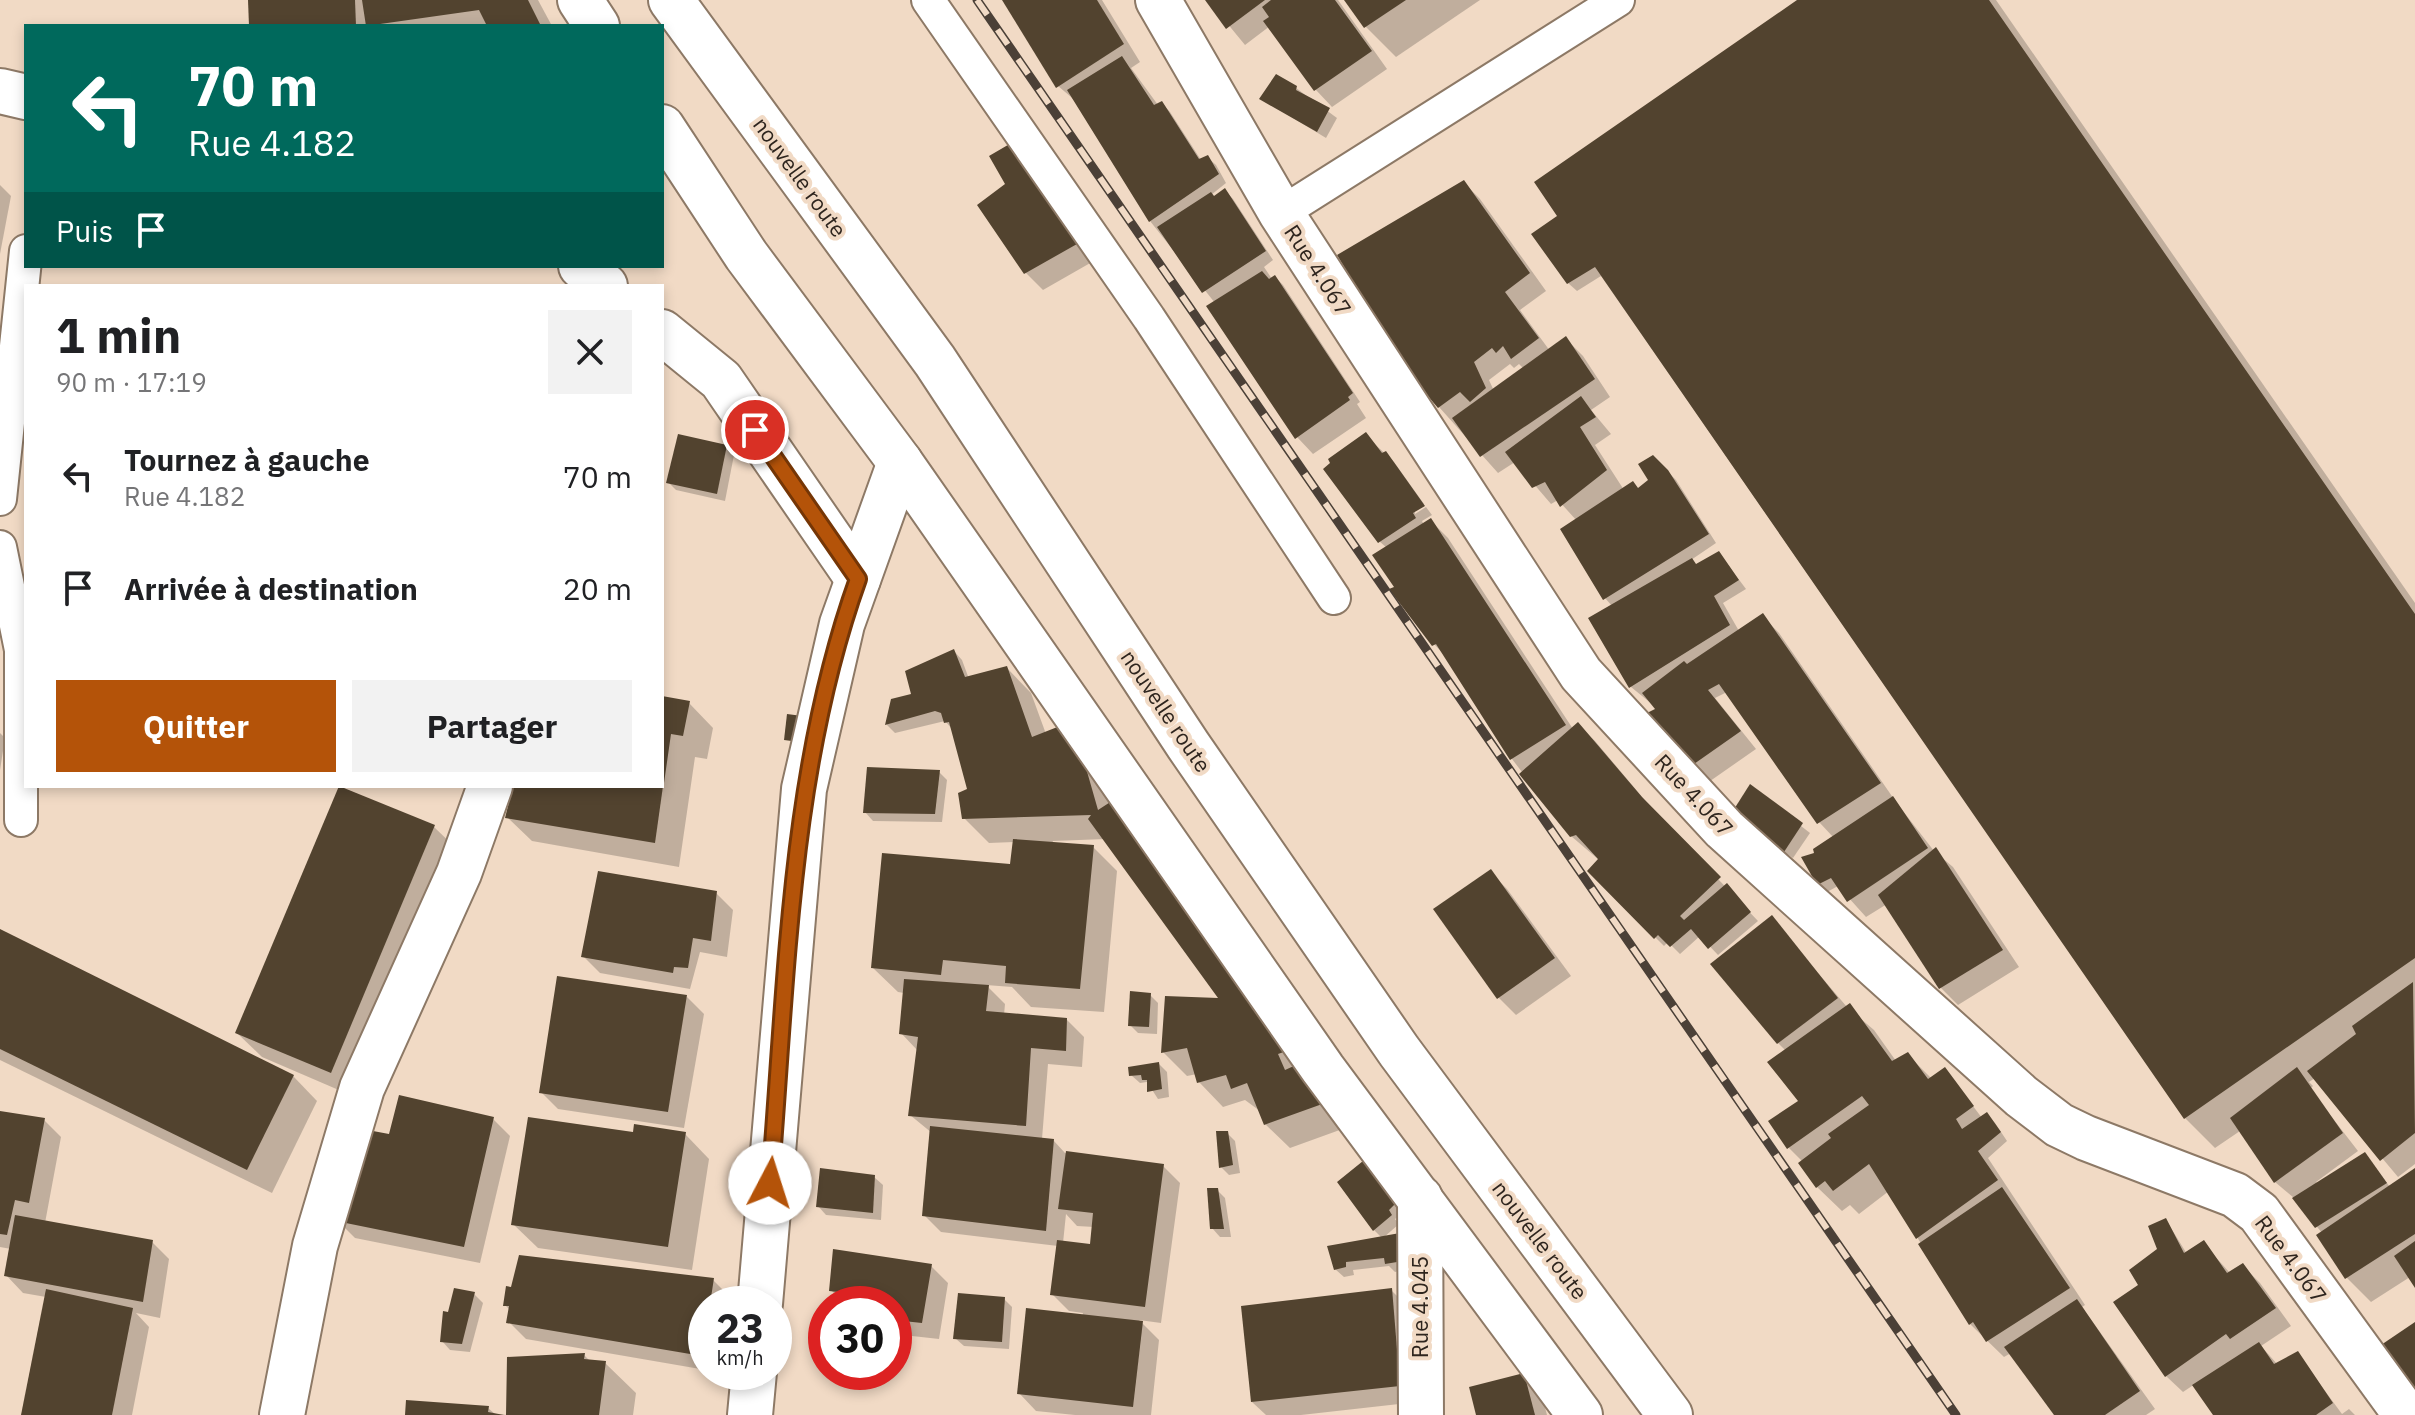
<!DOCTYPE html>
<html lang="fr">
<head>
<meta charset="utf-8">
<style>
	:root { --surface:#fff; --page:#f2f2f2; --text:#202124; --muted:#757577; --accent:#b45309 }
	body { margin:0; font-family:"IBM Plex Sans",sans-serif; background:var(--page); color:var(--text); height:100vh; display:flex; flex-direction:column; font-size:30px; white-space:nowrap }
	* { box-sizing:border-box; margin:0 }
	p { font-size:26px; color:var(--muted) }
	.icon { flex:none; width:44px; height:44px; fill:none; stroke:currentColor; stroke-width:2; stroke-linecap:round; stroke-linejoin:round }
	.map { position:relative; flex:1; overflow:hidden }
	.details { position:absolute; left:24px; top:284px; width:640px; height:504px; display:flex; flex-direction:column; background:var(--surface); border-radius:0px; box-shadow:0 4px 12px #0003 }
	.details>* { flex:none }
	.top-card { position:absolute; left:24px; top:24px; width:640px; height:244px; border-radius:0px; box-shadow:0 4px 12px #0003; background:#00695c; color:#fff; overflow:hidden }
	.speed { position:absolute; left:688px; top:1286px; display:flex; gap:16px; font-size:40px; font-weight:700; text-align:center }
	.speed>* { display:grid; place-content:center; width:104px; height:104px; border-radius:50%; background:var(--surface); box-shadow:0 4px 12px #0003; line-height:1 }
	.speed small { font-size:20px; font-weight:400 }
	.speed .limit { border:12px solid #d22; background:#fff; color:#111 }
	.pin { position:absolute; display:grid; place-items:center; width:68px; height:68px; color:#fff; margin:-34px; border:4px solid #fff; border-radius:50%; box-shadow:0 2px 8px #0007 }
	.me { position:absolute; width:88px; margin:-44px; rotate:5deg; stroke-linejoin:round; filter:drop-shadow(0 0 6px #0008) }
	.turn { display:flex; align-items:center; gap:28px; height:168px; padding:0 32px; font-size:36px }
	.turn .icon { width:104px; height:104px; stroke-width:2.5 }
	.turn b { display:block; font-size:56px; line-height:68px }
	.then { display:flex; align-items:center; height:76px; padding:0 32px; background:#0003; gap:16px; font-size:30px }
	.round { display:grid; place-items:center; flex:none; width:84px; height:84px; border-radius:0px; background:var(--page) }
	.head { display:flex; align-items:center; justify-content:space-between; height:136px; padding:0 32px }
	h1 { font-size:48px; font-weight:700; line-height:60px }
	.cta { display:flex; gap:16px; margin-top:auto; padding:16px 32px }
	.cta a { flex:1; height:92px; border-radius:0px; background:var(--accent); color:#fff; font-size:32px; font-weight:700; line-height:92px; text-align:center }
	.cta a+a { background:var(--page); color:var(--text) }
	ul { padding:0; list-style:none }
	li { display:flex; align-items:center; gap:24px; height:112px; padding:0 32px }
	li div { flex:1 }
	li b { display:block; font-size:30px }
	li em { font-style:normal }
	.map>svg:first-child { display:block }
	.shadow { fill:#0003; fill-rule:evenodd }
	.building { fill:#52432f }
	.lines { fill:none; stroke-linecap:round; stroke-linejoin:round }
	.lane-casing { stroke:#8d7966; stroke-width:36 }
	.street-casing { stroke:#8d7966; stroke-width:48 }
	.highway-casing { stroke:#8d7966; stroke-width:48 }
	.lane { stroke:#fff; stroke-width:32 }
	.street { stroke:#fff; stroke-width:44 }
	.highway { stroke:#fff; stroke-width:44 }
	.rail-casing { stroke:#4b4037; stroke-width:9 }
	.rail { stroke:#f1dac5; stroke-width:6; stroke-dasharray:18; stroke-linecap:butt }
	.route-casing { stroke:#753606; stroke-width:20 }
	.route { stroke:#b45309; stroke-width:14 }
	.labels { text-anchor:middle; stroke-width:8; stroke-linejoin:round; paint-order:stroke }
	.street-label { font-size:22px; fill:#2e251e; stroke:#f1dac5 }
</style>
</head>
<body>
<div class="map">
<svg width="2415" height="1415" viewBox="0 0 2415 1415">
	<rect width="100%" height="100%" fill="#f1dac5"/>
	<!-- shadow -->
	<g class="shadow">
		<polygon points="250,0 538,0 552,26 251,26"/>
		<polygon points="1005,0 1102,0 1140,62 1131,68 1158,105 1162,103 1170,112 1201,160 1207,157 1216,165 1226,183 1211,195 1214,198 1225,191 1233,199 1273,260 1264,267 1272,279 1275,277 1283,285 1360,402 1357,404 1366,418 1313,454 1297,437 1215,303 1150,221 1077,102 1058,86"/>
		<polygon points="1208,0 1338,0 1387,69 1332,107 1316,90 1270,26 1245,45"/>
		<polygon points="1346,0 1480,0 1396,57 1366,27"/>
		<polygon points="1800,0 1996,0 2415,603 2415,1164 2398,1177 2315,1078 2309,1082 2313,1086 2310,1089 2358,1151 2316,1182 2318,1184 2365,1154 2390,1187 2415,1171 2415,1284 2410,1277 2371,1302 2347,1278 2322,1233 2294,1198 2275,1182 2240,1131 2215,1148 2185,1118 1601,276 1577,291 1568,283 1557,219"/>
		<polygon points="1296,88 1337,118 1326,138 1262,99"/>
		<polygon points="1012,144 1092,262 1043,290 1026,273 1007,185"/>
		<path d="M1463,182L1480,199L1546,291L1520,310L1550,351L1566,339L1583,356L1610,397L1591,410L1611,434L1595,445L1624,490L1639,489L1651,480L1653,457L1676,480L1716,543L1691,560L1697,566L1719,553L1746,589L1723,603L1739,631L1762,616L1779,633L1896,802L1934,851L1953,867L2019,967L1958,1005L1941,988L1887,904L1866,917L1838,886L1827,892L1819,883L1814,855L1834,838L1819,822L1727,692L1715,698L1756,749L1703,786L1658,709L1631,687L1591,619L1612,606L1605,598L1577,521L1558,500L1551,504L1515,462L1498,473L1439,407ZM1510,364L1514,368L1519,364L1524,369L1494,391L1489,380Z"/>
		<polygon points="0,185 11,196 0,254"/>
		<polygon points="1365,435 1394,462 1424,504 1415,510 1415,514 1426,507 1432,515 1422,521 1424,525 1431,521 1448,538 1573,729 1578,725 1595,741 1659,817 1758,921 1718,955 1700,936 1680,954 1668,942 1664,946 1589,871 1599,860 1571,836 1512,759 1448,659 1434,644 1387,548 1379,541"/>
		<polygon points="726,447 734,455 725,501 676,490 668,482"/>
		<path d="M954,651L962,660L969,679L1007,668L1031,693L1046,734L1064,727L1348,1127L1290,1148L1265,1124L1260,1111L1245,1100L1223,1107L1199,1082L1197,1074L1187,1076L1163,1052L1222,1001L1106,839L1053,841L1052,844L1093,847L1117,871L1104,1012L1031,1007L1012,987L986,985L1005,1004L1004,1015L1067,1020L1084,1037L1082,1067L1048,1064L1042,1139L1054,1141L1065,1153L1163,1166L1180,1183L1161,1323L1139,1320L1159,1340L1151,1415H1075L1036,1411L1019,1393L1082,1317L1083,1313L1069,1311L1052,1294L1058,1246L941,1232L924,1215L932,1133L910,1115L918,1051L901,1033L904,993L898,992L873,968L1012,866L1014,842L989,843L964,818L969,790L952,729L945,721L895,733L887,725L893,701L914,696ZM1066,1214L1077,1226L1094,1227L1092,1246L1063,1243Z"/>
		<polygon points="662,698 689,703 713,728 707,759 695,757 679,867 532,841 507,817 515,786 662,786"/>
		<polygon points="0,733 5,738 0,770"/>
		<polygon points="939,772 947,780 942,822 873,821 865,812"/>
		<polygon points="341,787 434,827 459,851 355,1097 262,1057 237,1033"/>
		<polygon points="1751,787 1810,833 1793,858 1742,822"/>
		<polygon points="1490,872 1507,889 1571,976 1516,1015 1499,998 1436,910"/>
		<polygon points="716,893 733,910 727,957 700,952 690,989 600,973 583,956"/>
		<polygon points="1771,918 1847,1007 1874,1030 1896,1061 1907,1054 1932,1079 1945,1069 1982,1118 1987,1115 1995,1123 2007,1141 1988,1158 2085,1305 2082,1307 2155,1409 2146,1415 2057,1415 2011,1353 2004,1357 1970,1324 1889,1191 1859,1214 1850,1205 1842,1211 1817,1187 1803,1162 1789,1148 1801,1101 1786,1051 1778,1043"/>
		<polygon points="0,931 293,1076 317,1101 272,1193 0,1060"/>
		<polygon points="1150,995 1158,1003 1157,1034 1138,1033 1130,1025"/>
		<polygon points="687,997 704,1014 684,1128 558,1109 541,1092"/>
		<polygon points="1159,1064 1167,1072 1169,1097 1158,1099 1147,1082 1140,1083 1131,1075"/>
		<polygon points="0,1113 44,1120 61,1137 45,1223 152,1242 169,1259 160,1318 136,1313 149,1327 132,1415 23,1415 46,1297 23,1293 6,1275 11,1249 0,1247"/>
		<polygon points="493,1119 510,1136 480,1263 355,1238 338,1221 390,1136"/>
		<polygon points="1227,1133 1235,1141 1240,1173 1229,1175 1221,1167"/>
		<polygon points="685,1134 709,1159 692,1270 538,1248 513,1224 635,1135"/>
		<polygon points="1371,1172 1402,1214 1395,1219 1399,1224 1383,1238 1410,1269 1395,1272 1389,1266 1353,1270 1354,1275 1344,1277 1335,1269 1382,1238 1374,1230"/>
		<polygon points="874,1177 883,1185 881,1220 826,1215 818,1206"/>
		<polygon points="1217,1190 1225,1198 1231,1237 1220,1237 1212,1228"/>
		<polygon points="2166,1220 2187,1254 2203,1243 2230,1273 2243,1266 2260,1283 2291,1326 2261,1346 2278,1365 2297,1353 2342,1414 2349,1409 2355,1415 2216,1415 2195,1384 2183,1392 2166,1376 2141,1285 2159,1250"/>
		<polygon points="931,1266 948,1283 939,1339 894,1334 894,1304 845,1304 831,1290"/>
		<polygon points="713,1280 730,1297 729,1304 706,1304 706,1370 526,1339 509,1322 510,1310 505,1305"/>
		<polygon points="1391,1290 1408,1307 1417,1402 1301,1415 1266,1415 1252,1402"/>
		<polygon points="456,1291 474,1294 483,1303 470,1352 450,1350 442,1341"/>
		<polygon points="1004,1299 1012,1307 1009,1349 964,1346 955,1338"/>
		<polygon points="584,1355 591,1362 605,1363 636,1393 633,1415 407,1415 488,1408 495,1414 508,1415"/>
		<polygon points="1524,1375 1541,1392 1547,1415 1478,1415"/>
	</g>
	<!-- building -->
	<g class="building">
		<polygon points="248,0 355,0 356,26 249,26"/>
		<polygon points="362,0 528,0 541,26 487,26 479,10 366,26"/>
		<polygon points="1002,0 1097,0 1124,44 1056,88"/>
		<polygon points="1205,0 1265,0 1226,29"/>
		<polygon points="1271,0 1335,0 1372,51 1314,91 1263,21 1269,17 1262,7"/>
		<polygon points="1344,0 1406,0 1364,28"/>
		<polygon points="1797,0 1989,0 2415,614 2415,958 2184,1119 1595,267 1567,284 1531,234 1557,216 1534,182"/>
		<polygon points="1122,56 1154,105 1162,101 1199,159 1208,155 1219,174 1149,222 1067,90"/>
		<polygon points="1276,74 1297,86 1296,90 1330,108 1317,132 1259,99"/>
		<polygon points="1013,142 1077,244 1024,274 977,205 1005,184 989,156"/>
		<polygon points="1464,180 1530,273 1505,292 1539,338 1511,359 1503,346 1496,353 1492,348 1474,362 1486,388 1470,402 1460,392 1438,408 1405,369 1337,255"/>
		<polygon points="1225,188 1266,251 1202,293 1157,227 1211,192 1214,196"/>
		<polygon points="1262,271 1269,279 1275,275 1353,393 1348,397 1350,400 1295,439 1206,306"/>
		<polygon points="1566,336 1595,379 1480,457 1452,418"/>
		<polygon points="1581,396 1596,417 1580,427 1607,470 1560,507 1545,482 1532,488 1505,452"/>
		<polygon points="1366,432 1382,453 1386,451 1425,506 1413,513 1416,518 1378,543 1323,469 1330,463 1328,459"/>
		<polygon points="678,434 727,445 717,494 666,483"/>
		<polygon points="1653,455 1668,470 1709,534 1603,600 1560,529 1633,481 1638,488 1648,480 1638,464"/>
		<polygon points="1431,518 1566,725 1510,760 1436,644 1432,646 1389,589 1394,587 1372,555"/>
		<polygon points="1719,551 1739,580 1714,596 1730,625 1629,688 1588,618 1692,558 1696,564"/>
		<polygon points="1763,613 1881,783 1817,824 1719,684 1708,690 1741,731 1684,771 1639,717 1655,709 1642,693 1684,661 1687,664"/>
		<polygon points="954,649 965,677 1007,666 1032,737 1065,724 1093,765 1086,768 1098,810 1115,799 1295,1048 1278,1054 1285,1070 1305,1061 1325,1103 1264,1125 1247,1083 1231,1089 1226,1075 1197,1083 1187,1048 1161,1053 1165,996 1218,998 1088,819 1091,815 962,819 958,793 967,789 949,722 944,723 941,713 935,711 885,725 891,699 911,694 905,671"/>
		<polygon points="662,696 690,701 683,736 671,734 664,783"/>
		<polygon points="787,714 810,717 807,743 784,740"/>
		<polygon points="1578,722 1642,797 1721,877 1680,916 1684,920 1727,883 1751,912 1708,949 1691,929 1670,947 1658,935 1654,939 1587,871 1598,859 1576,835 1570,837 1519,774"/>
		<polygon points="867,767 940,770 935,814 863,813"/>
		<polygon points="1750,784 1803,823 1784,852 1731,814"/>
		<polygon points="339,786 435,825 331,1073 235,1033"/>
		<polygon points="513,786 663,786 655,843 505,818"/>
		<polygon points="1893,796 1928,848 1847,902 1831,878 1817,885 1801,857 1814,853 1813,849"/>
		<polygon points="1013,839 1094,845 1080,989 1005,983 1006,966 943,960 941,975 871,968 882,853 1010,864"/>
		<polygon points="1936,847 2003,950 1939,989 1878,895"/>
		<polygon points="1491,869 1555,958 1497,999 1433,909"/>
		<polygon points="598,871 717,891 711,941 693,938 688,968 674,967 673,973 581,957"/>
		<polygon points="1772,915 1838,998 1777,1044 1710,964"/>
		<polygon points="0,929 294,1075 247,1170 0,1049"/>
		<polygon points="557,976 687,995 668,1112 539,1093"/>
		<polygon points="904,979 989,985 986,1011 1067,1018 1066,1051 1031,1048 1026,1126 908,1116 918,1037 899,1034"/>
		<polygon points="2413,982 2415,1133 2380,1161 2307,1071 2356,1034 2352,1026"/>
		<polygon points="1130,991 1151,993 1149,1027 1128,1026"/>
		<polygon points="1850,1003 1892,1061 1908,1052 1928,1079 1945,1067 1974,1106 1956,1119 1962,1129 1987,1112 2001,1132 1978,1151 1998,1180 1916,1239 1869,1164 1833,1191 1825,1181 1816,1188 1798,1163 1831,1138 1828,1134 1869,1105 1862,1096 1787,1149 1768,1121 1798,1101 1767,1062"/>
		<polygon points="1159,1062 1162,1089 1147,1092 1147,1080 1142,1080 1141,1075 1129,1076 1128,1067"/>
		<polygon points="2297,1067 2343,1133 2274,1183 2230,1118"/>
		<polygon points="399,1095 494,1117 464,1247 336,1221 357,1128 389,1134"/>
		<polygon points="0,1111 45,1118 29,1203 15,1200 7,1235 0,1234"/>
		<polygon points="528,1117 633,1132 634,1124 686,1132 668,1247 511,1225"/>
		<polygon points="930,1126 1054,1139 1046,1231 922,1216"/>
		<polygon points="1216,1131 1228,1131 1233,1165 1219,1168"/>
		<polygon points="1066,1151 1164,1164 1145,1307 1050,1295 1057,1240 1090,1244 1093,1213 1058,1209"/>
		<polygon points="2365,1152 2387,1183 2315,1228 2292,1198"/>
		<polygon points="1363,1161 1395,1204 1389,1210 1392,1215 1373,1231 1337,1182"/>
		<polygon points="820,1168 875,1175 873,1213 816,1207"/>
		<polygon points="2415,1168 2415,1234 2345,1279 2316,1235"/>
		<polygon points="2002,1187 2070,1288 1986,1342 1973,1322 1969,1325 1918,1244"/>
		<polygon points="1207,1188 1218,1188 1224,1229 1210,1229"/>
		<polygon points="15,1215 153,1240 143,1302 4,1276"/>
		<polygon points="2166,1218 2184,1253 2204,1240 2227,1273 2243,1263 2276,1308 2230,1339 2226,1334 2165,1377 2113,1302 2138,1285 2129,1270 2157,1249 2148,1226"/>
		<polygon points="1400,1233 1403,1261 1385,1264 1384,1258 1346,1262 1346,1267 1334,1270 1327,1246"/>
		<polygon points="2415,1241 2415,1288 2394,1256"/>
		<polygon points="833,1249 932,1264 922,1323 894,1320 894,1304 873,1304 874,1296 829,1291"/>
		<polygon points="519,1255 714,1278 710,1304 706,1304 702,1356 506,1323 509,1306 503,1306 506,1286 511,1287"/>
		<polygon points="454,1288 475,1292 462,1344 440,1342 443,1311 448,1312"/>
		<polygon points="1392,1288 1400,1386 1251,1402 1241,1306"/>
		<polygon points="46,1289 133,1308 112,1415 21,1415"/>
		<polygon points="958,1293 1005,1297 1002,1342 953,1339"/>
		<polygon points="2077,1299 2140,1391 2105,1415 2054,1415 2004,1347"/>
		<polygon points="1026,1308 1143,1321 1133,1407 1017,1394"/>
		<polygon points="2415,1322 2415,1390 2413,1391 2381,1345"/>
		<polygon points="2259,1342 2274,1364 2298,1351 2333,1403 2316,1415 2213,1415 2192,1385"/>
		<polygon points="585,1353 584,1359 606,1361 599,1415 506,1415 507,1357"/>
		<polygon points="1524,1373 1535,1415 1476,1415 1469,1387"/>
		<polygon points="406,1400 489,1406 488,1412 504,1415 405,1415"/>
	</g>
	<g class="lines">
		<defs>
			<g id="lane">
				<polyline points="928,0 1149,318 1334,598"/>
				<polyline points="1281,213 1618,0"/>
				<polyline points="0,499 26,251"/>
				<polyline points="0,547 21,650 21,820"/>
			</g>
			<g id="street">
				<polyline points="1158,0 1281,213 1581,674 1724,829 2021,1096 2059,1125 2086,1138 2235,1195 2259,1213 2406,1415"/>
				<polyline points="0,91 26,97"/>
				<polyline points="581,266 605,286"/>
				<polyline points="662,332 721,380 858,579"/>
				<polyline points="1420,1198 1421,1415"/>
				<polyline points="760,1304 804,789 842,624 900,462"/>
				<polyline points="282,1415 315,1246 362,1088 459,873 490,786"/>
				<polyline points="750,1415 754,1372"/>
			</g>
			<g id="highway">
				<polyline points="580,0 597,26"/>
				<polyline points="671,0 935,361 1188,745 1399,1051 1670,1415"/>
				<polyline points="662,127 746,255 900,462 1323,1069 1580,1415"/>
			</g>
		</defs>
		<!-- lane casing -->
		<use href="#lane" class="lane-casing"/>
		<!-- street casing -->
		<use href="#street" class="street-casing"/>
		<!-- highway casing -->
		<use href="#highway" class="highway-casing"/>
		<!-- lane -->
		<use href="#lane" class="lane"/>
		<!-- street -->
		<use href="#street" class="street"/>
		<!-- highway -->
		<use href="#highway" class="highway"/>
		<defs>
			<polyline id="rail" points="977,0 1956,1415"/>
		</defs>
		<!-- rail casing -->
		<use href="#rail" class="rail-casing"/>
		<!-- rail -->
		<use href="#rail" class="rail"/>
	</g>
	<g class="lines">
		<defs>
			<path id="route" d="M755,430L858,579C789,771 787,980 770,1183"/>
		</defs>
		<!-- route casing -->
		<use href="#route" class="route-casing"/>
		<!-- route -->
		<use href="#route" class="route"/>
	</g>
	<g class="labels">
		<!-- street labels -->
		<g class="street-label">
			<text transform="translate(800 177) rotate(54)" y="8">nouvelle route</text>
			<text transform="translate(1318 270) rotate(57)" y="8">Rue 4.067</text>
			<text transform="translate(1166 711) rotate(56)" y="8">nouvelle route</text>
			<text transform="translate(1694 795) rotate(47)" y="8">Rue 4.067</text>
			<text transform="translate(1540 1240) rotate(53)" y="8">nouvelle route</text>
			<text transform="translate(2291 1259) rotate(53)" y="8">Rue 4.067</text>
			<text transform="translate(1420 1307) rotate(-90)" y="8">Rue 4.045</text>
		</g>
	</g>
</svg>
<div class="speed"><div>23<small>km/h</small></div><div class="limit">30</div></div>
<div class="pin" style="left:755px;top:430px;background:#d93025"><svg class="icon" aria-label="arrive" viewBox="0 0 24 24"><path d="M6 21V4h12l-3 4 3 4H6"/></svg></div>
<svg class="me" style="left:770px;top:1183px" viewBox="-20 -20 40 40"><circle r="19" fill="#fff"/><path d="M0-13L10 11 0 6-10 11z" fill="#b45309"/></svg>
<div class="top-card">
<div class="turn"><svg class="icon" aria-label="left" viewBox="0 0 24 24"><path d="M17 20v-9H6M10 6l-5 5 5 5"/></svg><div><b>70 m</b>Rue 4.182</div></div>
<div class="then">Puis<svg class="icon" aria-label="arrive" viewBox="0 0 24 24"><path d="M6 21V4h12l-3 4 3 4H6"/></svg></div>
</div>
<section class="details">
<div class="head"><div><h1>1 min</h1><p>90 m · 17:19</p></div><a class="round"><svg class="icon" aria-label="close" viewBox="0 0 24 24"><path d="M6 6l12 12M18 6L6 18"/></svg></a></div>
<ul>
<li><svg class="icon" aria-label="left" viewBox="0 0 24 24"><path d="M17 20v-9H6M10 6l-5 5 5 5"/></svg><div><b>Tournez à gauche</b><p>Rue 4.182</p></div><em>70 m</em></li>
<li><svg class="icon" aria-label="arrive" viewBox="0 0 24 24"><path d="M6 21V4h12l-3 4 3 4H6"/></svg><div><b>Arrivée à destination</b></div><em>20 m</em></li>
</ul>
<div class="cta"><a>Quitter</a><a>Partager</a></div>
</section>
</div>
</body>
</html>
